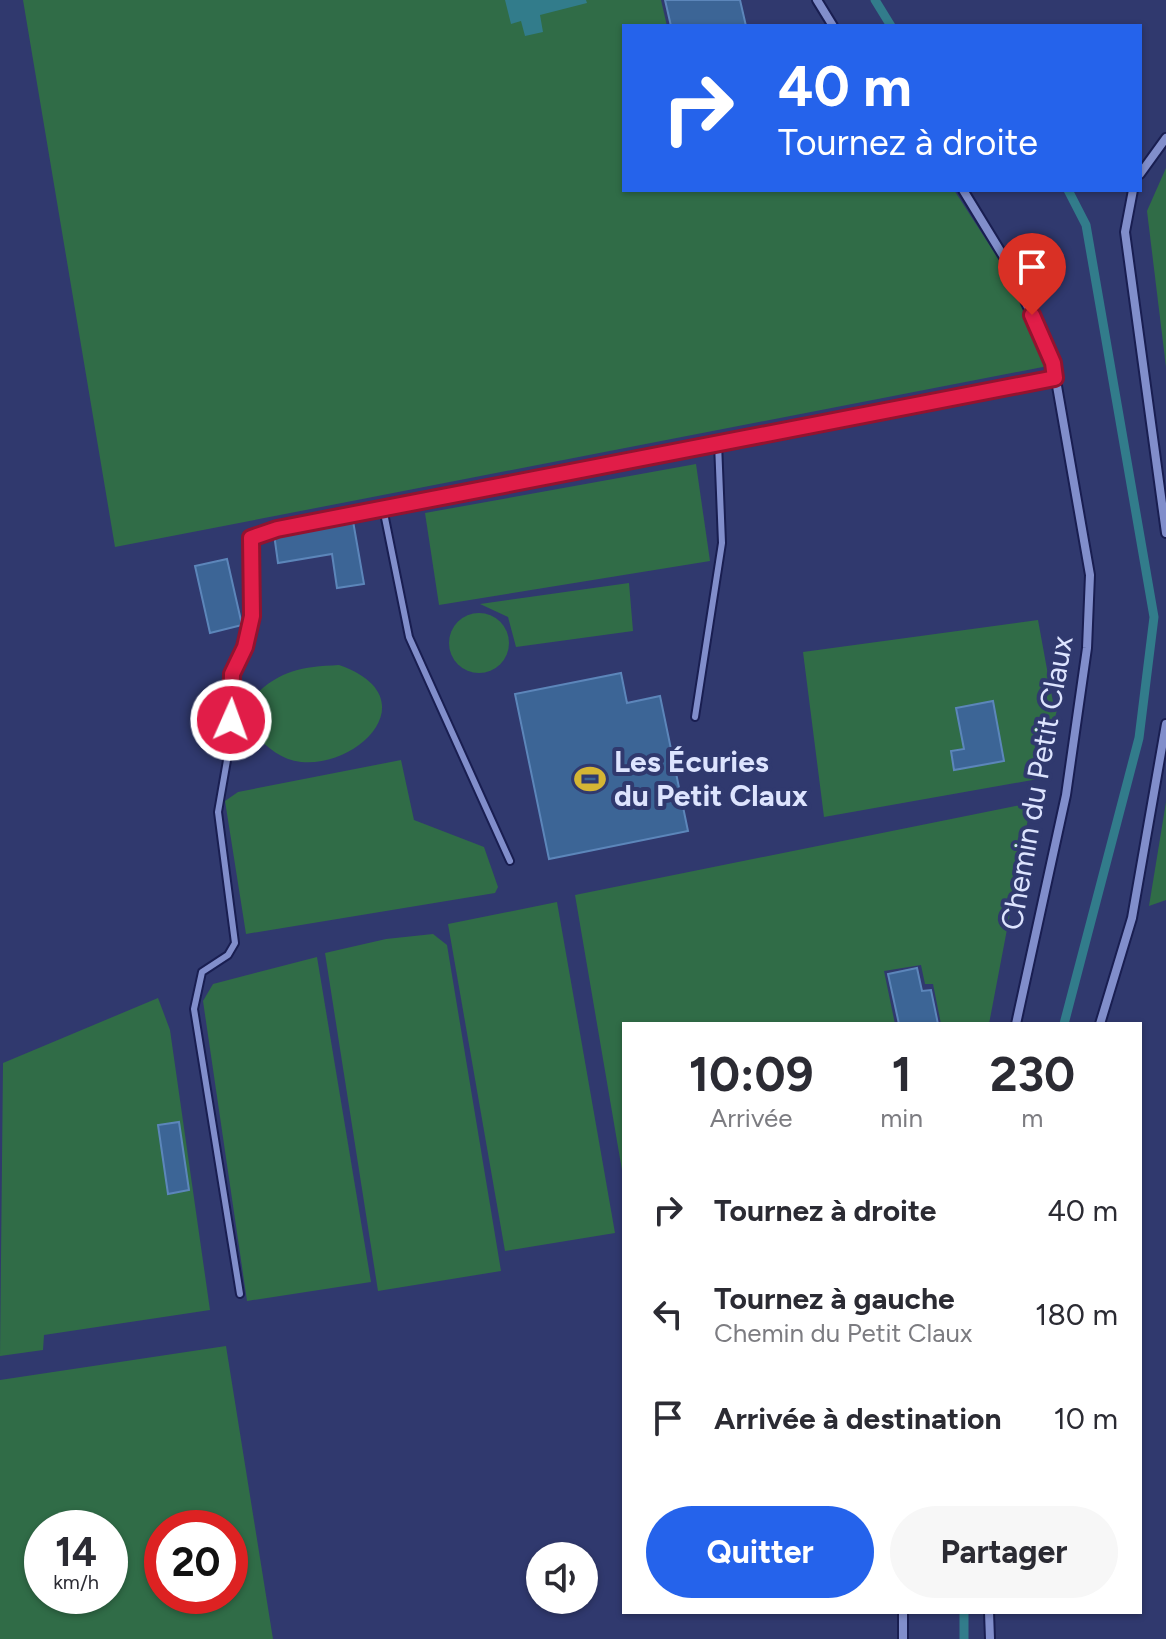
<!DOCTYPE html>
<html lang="fr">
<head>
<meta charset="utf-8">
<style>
	:root { --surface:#fff; --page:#f7f7f7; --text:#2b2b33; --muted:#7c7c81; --accent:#2563eb }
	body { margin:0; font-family:Figtree,sans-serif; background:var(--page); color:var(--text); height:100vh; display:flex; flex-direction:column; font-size:30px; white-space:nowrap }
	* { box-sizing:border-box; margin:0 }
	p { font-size:26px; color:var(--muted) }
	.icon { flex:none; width:44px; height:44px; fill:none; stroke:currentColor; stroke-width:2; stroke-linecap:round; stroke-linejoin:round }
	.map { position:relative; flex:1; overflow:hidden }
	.panel { position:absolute; left:622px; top:1022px; width:520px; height:592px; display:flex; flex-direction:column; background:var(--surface); border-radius:0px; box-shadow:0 2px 6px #0004 }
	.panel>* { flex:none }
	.guide { position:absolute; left:622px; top:24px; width:520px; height:168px; border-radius:0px; box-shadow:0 2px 6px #0004; background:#2563eb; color:#fff; overflow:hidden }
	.controls { position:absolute; left:526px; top:1542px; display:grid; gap:16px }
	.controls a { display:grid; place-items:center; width:72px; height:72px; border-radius:50%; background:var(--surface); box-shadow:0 2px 6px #0004; font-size:40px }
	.speed { position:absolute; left:24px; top:1510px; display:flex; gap:16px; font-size:40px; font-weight:700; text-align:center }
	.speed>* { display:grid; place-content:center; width:104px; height:104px; border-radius:50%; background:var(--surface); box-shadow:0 2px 6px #0004; line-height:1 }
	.speed small { font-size:20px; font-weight:400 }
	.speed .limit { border:12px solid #d22; background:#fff; color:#111 }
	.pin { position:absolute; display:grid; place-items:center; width:68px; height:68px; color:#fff; margin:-82px -34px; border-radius:50% 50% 50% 0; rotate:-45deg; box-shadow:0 0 8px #0007 }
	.pin .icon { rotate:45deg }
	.me { position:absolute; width:88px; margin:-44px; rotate:2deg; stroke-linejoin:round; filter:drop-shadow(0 0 6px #0008) }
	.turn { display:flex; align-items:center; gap:28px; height:168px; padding:0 24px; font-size:36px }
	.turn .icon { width:104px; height:104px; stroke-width:2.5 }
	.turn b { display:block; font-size:56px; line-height:68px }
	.eta { display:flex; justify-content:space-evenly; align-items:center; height:136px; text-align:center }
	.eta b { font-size:48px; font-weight:700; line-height:56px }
	.action { display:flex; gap:16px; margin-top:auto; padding:16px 24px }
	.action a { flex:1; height:92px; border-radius:48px; background:var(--accent); color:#fff; font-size:32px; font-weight:700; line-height:92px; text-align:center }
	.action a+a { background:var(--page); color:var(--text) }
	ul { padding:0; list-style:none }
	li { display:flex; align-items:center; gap:24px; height:104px; padding:0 24px }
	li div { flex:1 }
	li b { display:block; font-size:30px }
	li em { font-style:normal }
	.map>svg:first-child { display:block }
	.green { fill:#306c47; fill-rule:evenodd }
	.water { fill:#327c8b }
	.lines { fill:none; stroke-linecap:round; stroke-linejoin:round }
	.stream { stroke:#327c8b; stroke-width:9 }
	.building { fill:#3c6596; stroke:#5c86ba; stroke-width:2 }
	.service-casing { stroke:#191e51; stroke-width:10 }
	.minor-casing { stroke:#191e51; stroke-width:12 }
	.service { stroke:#818ecb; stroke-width:6 }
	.minor { stroke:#818ecb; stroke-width:8 }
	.route-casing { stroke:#92132f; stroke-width:20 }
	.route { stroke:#e11d48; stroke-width:14 }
	.labels { text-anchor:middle; stroke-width:8; stroke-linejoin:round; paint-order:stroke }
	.poi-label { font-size:30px; font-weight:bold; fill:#dde4fe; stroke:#30396e; text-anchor:start }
	.street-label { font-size:30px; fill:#dde4fe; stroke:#30396e }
</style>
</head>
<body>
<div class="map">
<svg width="1166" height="1639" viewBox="0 0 1166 1639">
	<rect width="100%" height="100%" fill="#30396e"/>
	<!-- green -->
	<g class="green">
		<polygon points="23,0 661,0 667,26 624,26 624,190 954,190 1007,272 1048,366 115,547"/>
		<polygon points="1166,168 1166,367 1147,211"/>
		<polygon points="696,464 710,561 439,605 425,513"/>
		<polygon points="629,583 633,631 516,647 508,617 480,604"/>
		<circle cx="479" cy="643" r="30"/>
		<polygon points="1038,620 1053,702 1059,703 1038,779 824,817 803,652"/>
		<path d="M339,665C428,696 361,768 301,762C280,760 263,744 250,729L252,698C280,670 300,667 339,665Z"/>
		<polygon points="401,760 414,820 484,847 498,887 495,893 246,934 225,801 238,792"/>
		<polygon points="1166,802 1166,900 1149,906"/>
		<polygon points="1031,803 989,1024 941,1024 933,984 925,984 921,965 884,971 895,1024 624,1024 624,1182 575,895"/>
		<polygon points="557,902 615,1233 505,1251 448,924"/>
		<polygon points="433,934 447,945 501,1271 378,1291 325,953 386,939"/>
		<polygon points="317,957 371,1282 247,1301 203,1001 213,984"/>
		<polygon points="158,998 170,1030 210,1310 44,1335 43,1350 0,1356 3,1063"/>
		<path d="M226,1346L273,1639H0V1380ZM42,1528H110V1596H42ZM162,1528H230V1596H162Z"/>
	</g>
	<!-- water -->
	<polygon class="water" points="505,0 586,0 587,3 540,15 543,32 525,36 521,21 511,24"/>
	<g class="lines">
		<!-- stream -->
		<g class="stream">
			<polyline points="875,0 891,26"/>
			<polyline points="1064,1024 1139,738 1154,617 1086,225 1068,190"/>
			<polyline points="964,1612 964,1639"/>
		</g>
	</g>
	<!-- building -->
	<g class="building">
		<polygon points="665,0 740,0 746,26 671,26"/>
		<polygon points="353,521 364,584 337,588 332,554 278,563 274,534"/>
		<polygon points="227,559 242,625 210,633 195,566"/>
		<polygon points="621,673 627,703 660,696 688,831 549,859 515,694"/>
		<polygon points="993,701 1004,761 954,770 951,751 964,749 956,708"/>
		<polygon points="917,968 922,991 931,990 938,1024 899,1024 888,974"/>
		<polygon points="179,1122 189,1190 168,1194 158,1125"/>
	</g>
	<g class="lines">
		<defs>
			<g id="service">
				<polyline points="383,508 409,637 510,861"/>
				<polyline points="695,717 722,543 718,443"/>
				<polyline points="240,1294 194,1009 202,972 228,955 235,943 218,812 230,743 232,674 245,647 252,616 251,538 277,529 1055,378"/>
			</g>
			<g id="minor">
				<polyline points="817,0 833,26"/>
				<polyline points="1140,174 1166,138"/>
				<polyline points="963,190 1010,267 1053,363 1090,575 1087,648 1066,795 1016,1024"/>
				<polyline points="1133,190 1125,232 1166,533"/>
				<polyline points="1100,1024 1132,918 1166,724"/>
				<polyline points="903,1612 903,1639"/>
				<polyline points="989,1612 990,1639"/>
			</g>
		</defs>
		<!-- service casing -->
		<use href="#service" class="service-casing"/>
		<!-- minor casing -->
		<use href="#minor" class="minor-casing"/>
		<!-- service -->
		<use href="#service" class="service"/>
		<!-- minor -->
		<use href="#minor" class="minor"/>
	</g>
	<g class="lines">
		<defs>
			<polyline id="route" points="231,720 232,674 245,647 252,616 251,538 277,529 1055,378 1053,363 1032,315"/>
		</defs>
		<!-- route casing -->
		<use href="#route" class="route-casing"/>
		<!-- route -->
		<use href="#route" class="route"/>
	</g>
	<!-- icons -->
	<defs>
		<symbol id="stadium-bare" viewBox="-9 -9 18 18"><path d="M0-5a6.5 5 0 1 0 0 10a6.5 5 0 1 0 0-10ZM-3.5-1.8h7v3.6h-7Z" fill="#d5b534" stroke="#30396e" stroke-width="2.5" paint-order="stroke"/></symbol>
	</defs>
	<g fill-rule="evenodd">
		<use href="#stadium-bare" x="568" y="757" width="44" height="44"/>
	</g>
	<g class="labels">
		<!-- poi labels -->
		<g class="poi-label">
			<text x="614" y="772">Les Écuries<tspan x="614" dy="34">du Petit Claux</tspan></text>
		</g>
		<!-- street labels -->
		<g class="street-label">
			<text transform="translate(1037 783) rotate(-80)" y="10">Chemin du Petit Claux</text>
		</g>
	</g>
</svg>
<div class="controls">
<a><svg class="icon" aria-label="sound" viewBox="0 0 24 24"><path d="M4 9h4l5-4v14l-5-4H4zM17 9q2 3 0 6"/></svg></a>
</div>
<div class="speed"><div>14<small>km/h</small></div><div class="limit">20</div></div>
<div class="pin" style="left:1032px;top:315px;background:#d93025"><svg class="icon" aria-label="arrive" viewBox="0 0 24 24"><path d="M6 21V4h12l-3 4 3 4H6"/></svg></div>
<svg class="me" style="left:231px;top:720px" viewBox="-20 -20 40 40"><circle r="17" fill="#e11d48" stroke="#fff" stroke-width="3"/><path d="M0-11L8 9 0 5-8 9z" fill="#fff"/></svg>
<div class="guide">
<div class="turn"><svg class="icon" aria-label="right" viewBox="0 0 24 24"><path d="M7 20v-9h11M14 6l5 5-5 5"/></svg><div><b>40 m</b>Tournez à droite</div></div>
</div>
<section class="panel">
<div class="eta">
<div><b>10:09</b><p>Arrivée</p></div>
<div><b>1</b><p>min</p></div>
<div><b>230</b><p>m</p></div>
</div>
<ul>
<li><svg class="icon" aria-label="right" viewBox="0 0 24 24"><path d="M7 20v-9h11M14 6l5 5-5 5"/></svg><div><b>Tournez à droite</b></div><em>40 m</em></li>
<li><svg class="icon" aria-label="left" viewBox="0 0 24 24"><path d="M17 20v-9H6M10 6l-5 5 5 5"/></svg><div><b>Tournez à gauche</b><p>Chemin du Petit Claux</p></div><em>180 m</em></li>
<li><svg class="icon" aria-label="arrive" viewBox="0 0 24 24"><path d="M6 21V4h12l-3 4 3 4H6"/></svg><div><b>Arrivée à destination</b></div><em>10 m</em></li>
</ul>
<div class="action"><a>Quitter</a><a>Partager</a></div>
</section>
</div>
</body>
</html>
